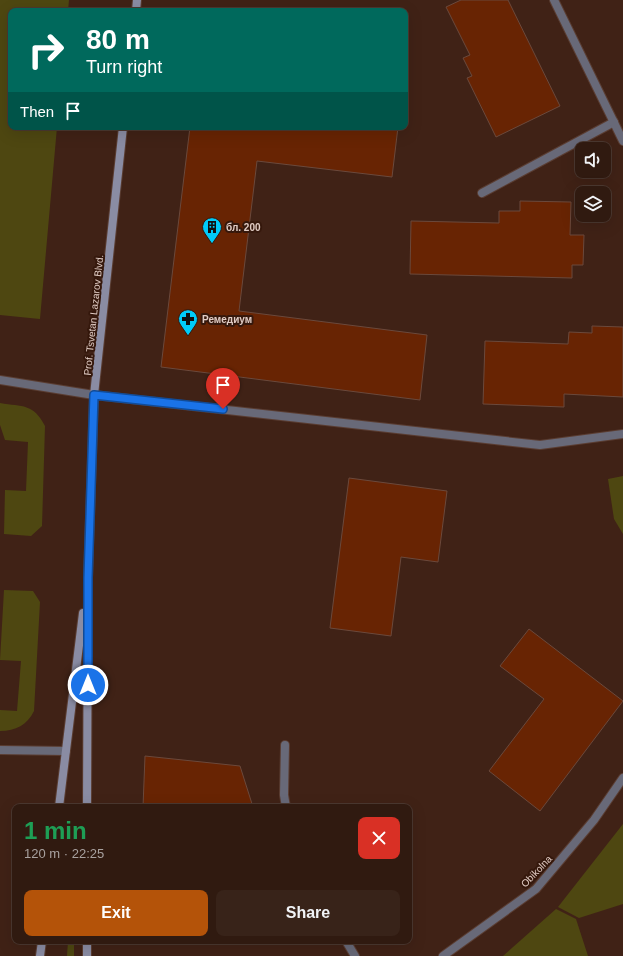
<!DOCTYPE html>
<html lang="en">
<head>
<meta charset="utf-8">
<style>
	:root { --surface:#301a10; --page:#382319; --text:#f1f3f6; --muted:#a8a19f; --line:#4b3830; --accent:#b45309 }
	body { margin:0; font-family:Arial,sans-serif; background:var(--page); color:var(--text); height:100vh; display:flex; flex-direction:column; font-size:15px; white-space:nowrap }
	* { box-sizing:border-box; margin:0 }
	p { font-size:13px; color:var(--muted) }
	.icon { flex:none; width:22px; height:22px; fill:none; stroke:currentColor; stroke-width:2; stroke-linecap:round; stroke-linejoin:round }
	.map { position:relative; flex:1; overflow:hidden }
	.drawer { position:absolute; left:12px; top:804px; width:400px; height:140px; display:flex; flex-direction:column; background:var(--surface); border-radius:8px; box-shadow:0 4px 16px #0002,0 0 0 1px var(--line) }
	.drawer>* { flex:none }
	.guide { position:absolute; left:8px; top:8px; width:400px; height:122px; border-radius:8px; box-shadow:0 4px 16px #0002,0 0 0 1px var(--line); background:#00695c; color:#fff; overflow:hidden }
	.controls { position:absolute; left:575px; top:142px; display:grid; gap:8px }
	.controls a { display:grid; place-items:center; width:36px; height:36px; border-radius:8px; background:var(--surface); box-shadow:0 4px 16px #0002,0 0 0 1px var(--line); font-size:20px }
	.pin { position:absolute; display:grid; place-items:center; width:34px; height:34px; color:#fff; margin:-41px -17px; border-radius:50% 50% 50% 0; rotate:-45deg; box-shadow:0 0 4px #0007 }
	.pin .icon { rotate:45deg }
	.me { position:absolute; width:44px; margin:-22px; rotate:0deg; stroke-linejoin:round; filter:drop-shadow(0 0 3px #0008) }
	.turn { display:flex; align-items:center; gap:14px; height:84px; padding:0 12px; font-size:18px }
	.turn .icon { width:52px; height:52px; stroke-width:2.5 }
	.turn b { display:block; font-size:28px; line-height:34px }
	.then { display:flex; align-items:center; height:38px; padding:0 12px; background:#0003; gap:8px; font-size:15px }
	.round { display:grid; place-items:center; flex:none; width:42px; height:42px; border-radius:8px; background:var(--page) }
	.head { display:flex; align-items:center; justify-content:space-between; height:68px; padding:0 12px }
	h1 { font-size:24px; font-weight:800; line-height:30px; color:#1e9e55 }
	.primary-button { display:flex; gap:8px; margin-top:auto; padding:8px 12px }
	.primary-button a { flex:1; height:46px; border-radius:8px; background:var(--accent); color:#fff; font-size:16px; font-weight:800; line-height:46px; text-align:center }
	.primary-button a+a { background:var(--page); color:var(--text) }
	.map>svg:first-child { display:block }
	.green { fill:#4e4711 }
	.building { fill:#682403; stroke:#6b493c }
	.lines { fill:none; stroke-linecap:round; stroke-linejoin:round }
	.service-casing { stroke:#5a3d32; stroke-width:10 }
	.minor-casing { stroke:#5a3d32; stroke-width:10 }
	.tertiary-casing { stroke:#5a3d32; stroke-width:10 }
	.secondary-casing { stroke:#5a3d32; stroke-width:10 }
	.service { stroke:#686978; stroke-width:8 }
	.minor { stroke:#686978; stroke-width:8 }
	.tertiary { stroke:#686978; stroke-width:8 }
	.secondary { stroke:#8a8ca3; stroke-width:8 }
	.route-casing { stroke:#114b97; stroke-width:10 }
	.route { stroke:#1a73e8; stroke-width:7 }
	.labels { text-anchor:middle; stroke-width:4; stroke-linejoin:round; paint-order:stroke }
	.poi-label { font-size:10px; font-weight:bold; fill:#e1ccc4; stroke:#35180c; text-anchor:start }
	.street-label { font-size:10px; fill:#e1ccc4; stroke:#35180c }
</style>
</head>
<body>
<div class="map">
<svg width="623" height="956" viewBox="0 0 623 956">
	<rect width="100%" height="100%" fill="#402216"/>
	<!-- green -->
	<g class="green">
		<polygon points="0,0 69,0 68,11 11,11 11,127 57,127 40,319 0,315"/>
		<path d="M0,403C23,407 33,403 45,426L42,526L31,536L4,534L5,490L26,491L28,442L5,440L0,425Z"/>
		<polygon points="623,476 623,534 614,519 608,479"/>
		<path d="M4,590L33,591L40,602L34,711C27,725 16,731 0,731V710L17,711L21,661L0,660Z"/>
		<polygon points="623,824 623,904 579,918 558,907"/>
		<polygon points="556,909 576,919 588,956 503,956"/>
		<polygon points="68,941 74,941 74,956 67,956"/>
	</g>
	<!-- building -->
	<g class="building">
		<polygon points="461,0 508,0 560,106 496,137 467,78 472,76 463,58 470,55 446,7"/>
		<polygon points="190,127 398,127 392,177 257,161 239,311 427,335 420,400 161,367"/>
		<polygon points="520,201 571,202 570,235 584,235 583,265 572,265 572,278 410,274 411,221 499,223 499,211 520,211"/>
		<polygon points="592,326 623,327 623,397 564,394 564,407 483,404 485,341 568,344 569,332 592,333"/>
		<polygon points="349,478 447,491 438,562 401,557 391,636 330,628"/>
		<polygon points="529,629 623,701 540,811 489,771 544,699 500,666"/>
		<polygon points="145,756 240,766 253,807 143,807"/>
	</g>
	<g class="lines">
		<defs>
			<g id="service">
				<polyline points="482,193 614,122"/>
				<polyline points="285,745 284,795 286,807"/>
				<polyline points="346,941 355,956"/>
			</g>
			<g id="minor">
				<polyline points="554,0 623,141"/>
				<polyline points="0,380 94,395 540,445 623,434"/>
				<polyline points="0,750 66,751"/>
			</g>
			<polyline id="tertiary" points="443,956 536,889 594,820 623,778"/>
			<g id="secondary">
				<polyline points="136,11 137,0"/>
				<polyline points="59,807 83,613"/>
				<polyline points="87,807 88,578 94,395 123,127"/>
				<polyline points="40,956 42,941"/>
				<polyline points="87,956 87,941"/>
			</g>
		</defs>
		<!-- service casing -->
		<use href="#service" class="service-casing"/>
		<!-- minor casing -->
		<use href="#minor" class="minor-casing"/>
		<!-- tertiary casing -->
		<use href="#tertiary" class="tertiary-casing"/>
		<!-- secondary casing -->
		<use href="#secondary" class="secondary-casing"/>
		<!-- service -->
		<use href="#service" class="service"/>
		<!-- minor -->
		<use href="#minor" class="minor"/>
		<!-- tertiary -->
		<use href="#tertiary" class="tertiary"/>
		<!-- secondary -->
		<use href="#secondary" class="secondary"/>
	</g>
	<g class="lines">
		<defs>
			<polyline id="route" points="88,685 88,578 94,395 223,409"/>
		</defs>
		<!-- route casing -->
		<use href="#route" class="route-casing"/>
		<!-- route -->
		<use href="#route" class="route"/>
	</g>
	<!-- icons -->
	<defs>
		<symbol id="building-pin" viewBox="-11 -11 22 30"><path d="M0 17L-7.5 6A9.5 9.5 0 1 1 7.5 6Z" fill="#00cbf9" stroke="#35180c"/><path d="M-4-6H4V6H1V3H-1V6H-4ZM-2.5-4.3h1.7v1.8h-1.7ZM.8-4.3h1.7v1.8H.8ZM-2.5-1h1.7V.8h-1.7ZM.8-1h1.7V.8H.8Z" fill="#111"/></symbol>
		<symbol id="pharmacy-pin" viewBox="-11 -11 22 30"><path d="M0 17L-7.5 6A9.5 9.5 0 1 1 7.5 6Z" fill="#00cbf9" stroke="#35180c"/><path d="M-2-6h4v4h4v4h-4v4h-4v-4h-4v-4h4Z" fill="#111"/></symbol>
	</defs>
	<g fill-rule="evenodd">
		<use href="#building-pin" x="201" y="216" width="22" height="30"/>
		<use href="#pharmacy-pin" x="177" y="308" width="22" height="30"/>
	</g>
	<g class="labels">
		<!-- poi labels -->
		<g class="poi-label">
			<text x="226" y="231">бл. 200</text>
			<text x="202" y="323">Ремедиум</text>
		</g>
		<!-- street labels -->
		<g class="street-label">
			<text transform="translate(93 315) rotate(-84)" y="4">Prof. Tsvetan Lazarov Blvd.</text>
			<text transform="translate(536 871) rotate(-46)" y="4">Obikolna</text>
		</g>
	</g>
</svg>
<div class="controls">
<a><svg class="icon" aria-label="sound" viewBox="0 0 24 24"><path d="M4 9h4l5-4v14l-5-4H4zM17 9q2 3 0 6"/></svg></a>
<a><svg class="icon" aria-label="layers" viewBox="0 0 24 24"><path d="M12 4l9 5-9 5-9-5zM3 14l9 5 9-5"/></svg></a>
</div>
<div class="pin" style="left:223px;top:409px;background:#d93025"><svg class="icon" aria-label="arrive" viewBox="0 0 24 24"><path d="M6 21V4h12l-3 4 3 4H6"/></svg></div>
<svg class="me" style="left:88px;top:685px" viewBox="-20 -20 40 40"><circle r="17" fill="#1a73e8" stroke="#fff" stroke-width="3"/><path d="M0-11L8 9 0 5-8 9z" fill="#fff"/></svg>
<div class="guide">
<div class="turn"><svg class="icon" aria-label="right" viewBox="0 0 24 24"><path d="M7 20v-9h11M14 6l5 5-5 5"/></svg><div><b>80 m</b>Turn right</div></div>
<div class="then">Then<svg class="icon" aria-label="arrive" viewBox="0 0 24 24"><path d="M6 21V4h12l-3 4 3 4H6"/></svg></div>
</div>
<section class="drawer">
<div class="head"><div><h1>1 min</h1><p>120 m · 22:25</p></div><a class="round" style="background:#d93025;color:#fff"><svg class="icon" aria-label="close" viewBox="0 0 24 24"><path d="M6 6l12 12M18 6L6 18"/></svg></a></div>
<div class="primary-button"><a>Exit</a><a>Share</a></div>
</section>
</div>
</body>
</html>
